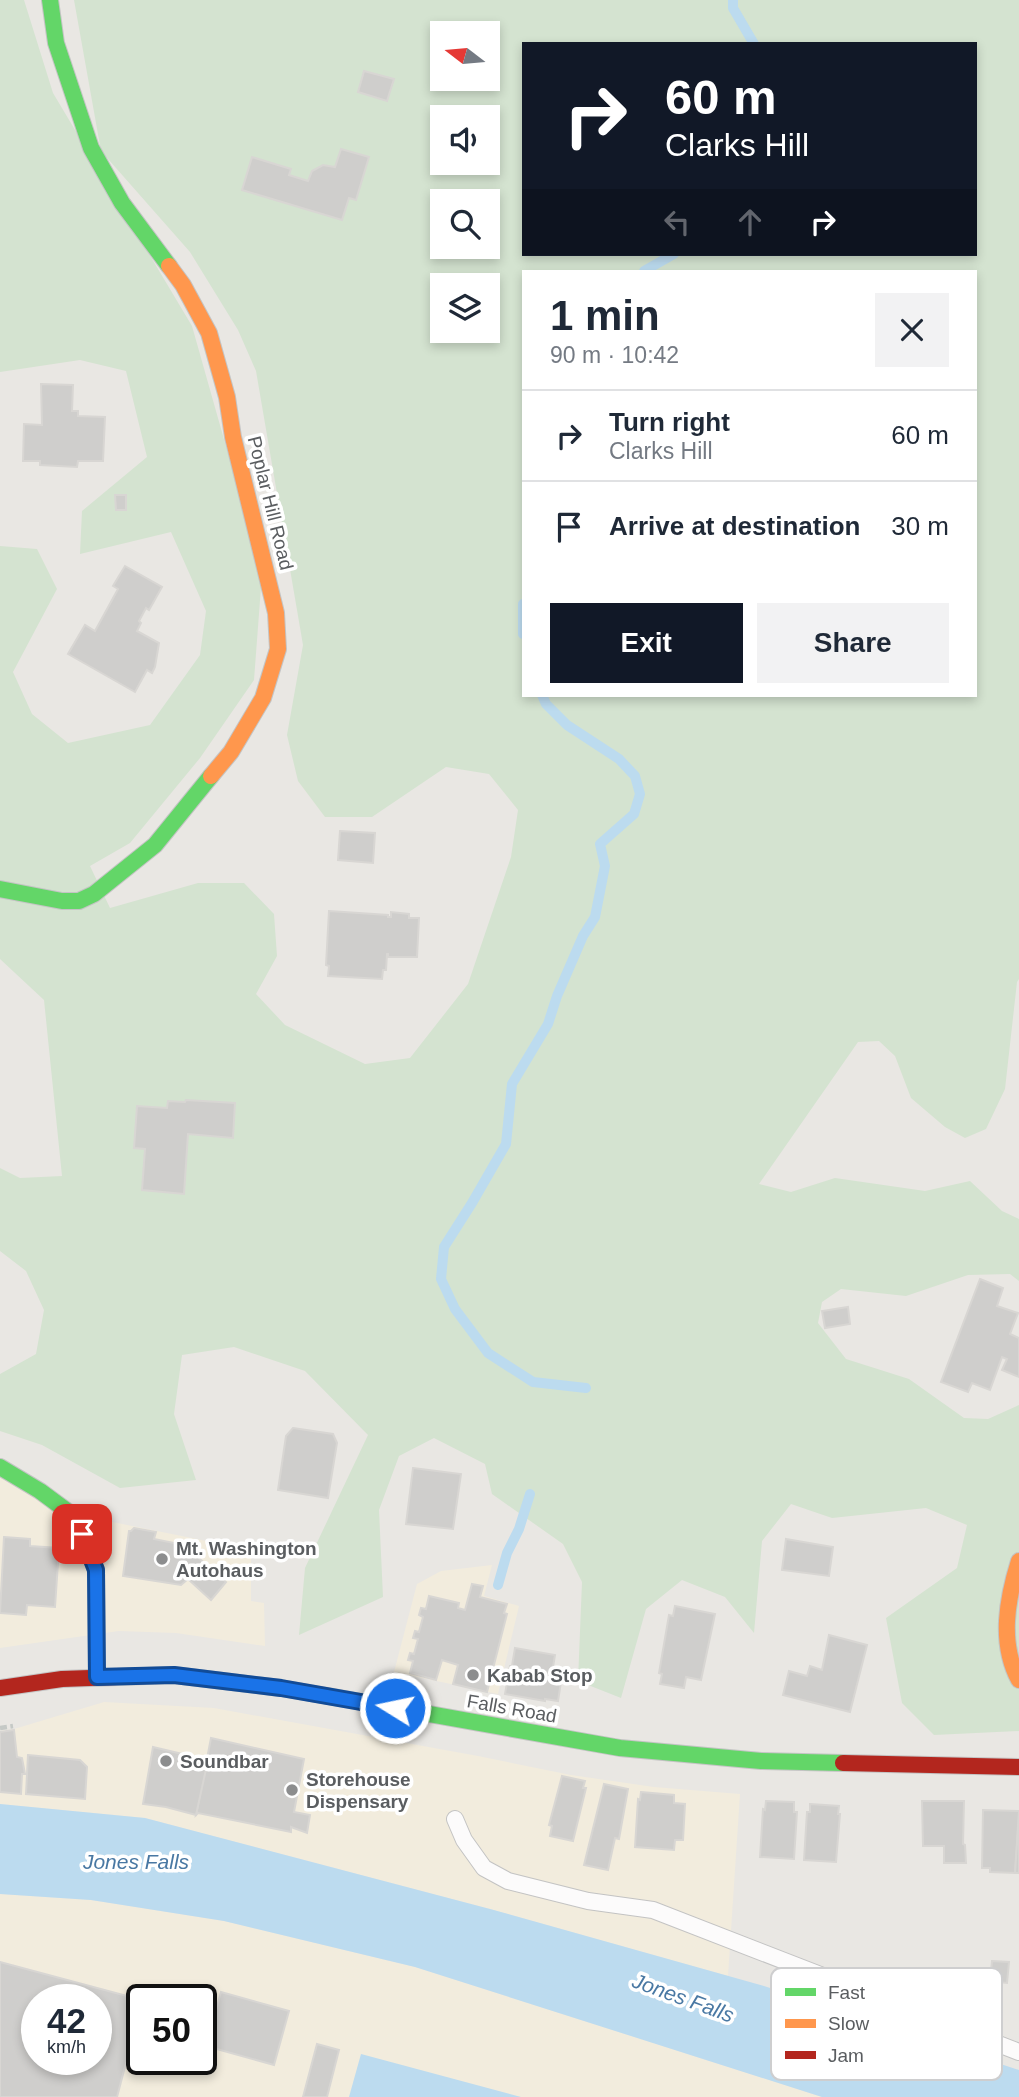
<!DOCTYPE html>
<html lang="en">
<head>
<meta charset="utf-8">
<style>
	:root { --surface:#fff; --page:#f2f2f3; --text:#1f2937; --muted:#747a83; --line:#e0e1e3; --accent:#111827 }
	body { margin:0; font-family:Arial,sans-serif; background:var(--page); color:var(--text); height:100vh; display:flex; flex-direction:column; font-size:26px; white-space:nowrap }
	* { box-sizing:border-box; margin:0 }
	p { font-size:23px; color:var(--muted) }
	.icon { flex:none; width:38px; height:38px; fill:none; stroke:currentColor; stroke-width:2; stroke-linecap:round; stroke-linejoin:round }
	.map { position:relative; flex:1; overflow:hidden }
	.drawer { position:absolute; left:522px; top:270px; width:455px; height:427px; display:flex; flex-direction:column; background:var(--surface); border-radius:0px; box-shadow:0 4px 10px #0003 }
	.drawer>* { flex:none }
	.banner { position:absolute; left:522px; top:42px; width:455px; height:214px; border-radius:0px; box-shadow:0 4px 10px #0003; background:#111827; color:#fff; overflow:hidden }
	.needle { width:46px; rotate:286deg }
	.buttons { position:absolute; left:430px; top:21px; display:grid; gap:14px }
	.buttons a { display:grid; place-items:center; width:70px; height:70px; border-radius:0px; background:var(--surface); box-shadow:0 4px 10px #0003; font-size:35px }
	.speed { position:absolute; left:21px; top:1984px; display:flex; gap:14px; font-size:35px; font-weight:700; text-align:center }
	.speed>* { display:grid; place-content:center; width:91px; height:91px; border-radius:50%; background:var(--surface); box-shadow:0 4px 10px #0003; line-height:1 }
	.speed small { font-size:18px; font-weight:400 }
	.speed .limit { border:4px solid #111; border-radius:10px; background:#fff; color:#111 }
	.pin { position:absolute; display:grid; place-items:center; width:60px; height:60px; color:#fff; margin:-30px; border-radius:14px; box-shadow:0 4px 10px #0006 }
	.me { position:absolute; width:77px; margin:-38px; rotate:280deg; stroke-linejoin:round; filter:drop-shadow(0 0 5px #0008) }
	.turn { display:flex; align-items:center; gap:24px; height:147px; padding:0 28px; font-size:32px }
	.turn .icon { width:91px; height:91px; stroke-width:2.5 }
	.turn b { display:block; font-size:49px; line-height:60px }
	.lanes { display:flex; align-items:center; height:66px; padding:0 28px; background:#0003; justify-content:center; gap:35px; direction:ltr }
	.lanes .off { opacity:.35 }
	.round { display:grid; place-items:center; flex:none; width:74px; height:74px; border-radius:0px; background:var(--page) }
	.overview { display:flex; align-items:center; justify-content:space-between; height:119px; padding:0 28px }
	h1 { font-size:42px; font-weight:600; line-height:52px }
	.action { display:flex; gap:14px; margin-top:auto; padding:14px 28px }
	.action a { flex:1; height:80px; border-radius:0px; background:var(--accent); color:#fff; font-size:28px; font-weight:600; line-height:80px; text-align:center }
	.action a+a { background:var(--page); color:var(--text) }
	ul { padding:0; list-style:none }
	li { display:flex; align-items:center; gap:21px; height:91px; padding:0 28px; border-top:2px solid var(--line) }
	li div { flex:1 }
	li b { display:block; font-size:26px }
	li em { font-style:normal }
	.map>svg:first-child { display:block }
	.commercial { fill:#f2ecdd; fill-rule:evenodd }
	.green { fill:#d4e3d0; fill-rule:evenodd }
	.water { fill:#bcdbef }
	.lines { fill:none; stroke-linecap:round; stroke-linejoin:round }
	.stream { stroke:#bcdbef; stroke-width:10 }
	.building { fill:#cfcecc; stroke:#d8d6d3; stroke-width:2; fill-rule:evenodd }
	.lane-casing { stroke:#c3c3c3; stroke-width:18 }
	.fast-casing { stroke:#c4c4c4; stroke-width:18 }
	.slow-casing { stroke:#c4c4c4; stroke-width:18 }
	.jam-casing { stroke:#c4c4c4; stroke-width:18 }
	.path { stroke:#c5c9c6; stroke-width:4.5; stroke-dasharray:7 3.5; stroke-linecap:butt }
	.lane { stroke:#fcfbfb; stroke-width:16 }
	.fast { stroke:#63d668; stroke-width:16 }
	.slow { stroke:#ff974d; stroke-width:16 }
	.jam { stroke:#b3261e; stroke-width:16 }
	.route-casing { stroke:#114b97; stroke-width:18 }
	.route { stroke:#1a73e8; stroke-width:12 }
	.poi-dot { fill:#8c8d8e; stroke:#fff; stroke-width:2.5 }
	.labels { text-anchor:middle; stroke-width:7; stroke-linejoin:round; paint-order:stroke }
	.street-label { font-size:19px; fill:#5a5d60; stroke:#fff }
	.poi-label { font-size:19px; font-weight:bold; fill:#5a5d60; stroke:#fff; text-anchor:start }
	.water-label { font-size:21px; font-style:italic; fill:#4978a3; stroke:#fff }
	.key { fill:#fff; stroke:#cececf; stroke-width:2 }
	.key-label { font-size:19px; fill:#5a5d60 }
</style>
</head>
<body>
<div class="map">
<svg width="1019" height="2097" viewBox="0 0 1019 2097">
	<rect width="100%" height="100%" fill="#e9e7e3"/>
	<!-- commercial -->
	<g class="commercial">
		<polygon points="0,1475 58,1511 251,1550 251,1601 264,1603 265,1646 176,1633 119,1631 0,1648"/>
		<polygon points="492,1565 484,1596 519,1606 498,1694 394,1672 417,1584 441,1571"/>
		<polygon points="104,1702 214,1708 478,1756 571,1775 654,1787 740,1794 728,1976 490,1909 145,1818 0,1804 0,1731 14,1729"/>
		<path d="M0,1894L91,1900L224,1921L415,1967L822,2097H0ZM37,2000H96V2060H37ZM142,2000H201V2060H142Z"/>
	</g>
	<!-- green -->
	<path class="green" d="M0,0H24L53,93L192,326L262,574L254,680L200,758L130,843L90,866L110,908L198,883H244L274,914L277,956L256,994L285,1025L365,1064L410,1058L468,984L511,857L518,810L489,774L446,767L372,817H325L298,781L287,735L303,645L256,371L238,330L190,252L101,151L74,0H1019V979L1017,982L1005,1089L986,1129L965,1138L945,1127L911,1098L895,1056L879,1041L858,1042L759,1184L791,1192L835,1178L925,1191L970,1181L1002,1211L1019,1219V1281L1010,1274L968,1275L906,1296L841,1289L822,1302L818,1323L846,1359L909,1379L964,1418L988,1419L1019,1405V1731L934,1735L902,1703L886,1618L957,1568L967,1525L926,1508L832,1518L791,1504L762,1541L754,1633L725,1597L682,1580L646,1609L621,1698L578,1681L582,1582L563,1544L492,1494L485,1464L434,1438L399,1456L379,1510L383,1597L299,1635L305,1568L368,1435L305,1371L234,1347L182,1355L174,1414L196,1480L120,1488L42,1445L0,1431V1374L36,1354L44,1310L26,1271L0,1251V1168L20,1178L62,1176L44,1000L0,959V546L37,549L57,589L13,672L32,714L68,743L150,725L200,655L206,611L171,532L80,554L82,511L147,457L126,371L80,360L0,372ZM443,33H488V79H443ZM523,44H975V254H523ZM443,117H488V163H443ZM443,201H488V247H443ZM523,271H975V695H523ZM443,285H488V331H443Z"/>
	<!-- water -->
	<g class="water">
		<polygon points="0,1804 145,1818 490,1909 764,1986 1019,2070 1019,2097 822,2097 415,1967 224,1921 91,1900 0,1894"/>
		<polygon points="361,2054 521,2097 349,2097"/>
	</g>
	<g class="lines">
		<!-- stream -->
		<g class="stream">
			<polyline points="733,0 733,8 754,44"/>
			<polyline points="644,271 674,254"/>
			<polyline points="523,604 523,634"/>
			<polyline points="542,695 546,704 567,725 619,759 635,776 640,794 634,814 600,844 605,866 595,917 583,936 557,996 548,1024 512,1084 506,1144 472,1203 444,1247 441,1279 455,1309 488,1353 533,1382 586,1388"/>
			<polyline points="498,1585 507,1553 519,1529 530,1494"/>
		</g>
	</g>
	<!-- building -->
	<g class="building">
		<polygon points="364,71 394,79 387,101 358,92"/>
		<polygon points="341,149 369,157 356,200 349,198 342,220 242,190 252,157 291,169 289,175 308,181 312,171 323,165 335,167"/>
		<polygon points="41,384 73,385 72,411 78,411 78,416 105,417 103,461 78,461 77,467 40,465 40,461 23,461 24,424 42,425"/>
		<polygon points="115,495 126,495 126,510 116,510"/>
		<polygon points="125,566 162,587 149,610 146,608 139,621 141,623 137,631 159,643 155,667 152,673 147,670 135,692 68,654 85,625 95,631 118,589 113,586"/>
		<polygon points="340,831 375,833 373,863 338,860"/>
		<polygon points="329,911 388,915 388,917 391,917 391,912 409,914 409,918 419,918 417,957 388,957 388,954 387,954 386,970 383,970 382,979 328,976 329,966 326,965"/>
		<polygon points="186,1100 235,1103 233,1138 188,1134 184,1194 142,1190 145,1149 134,1148 137,1106 167,1108 168,1101 185,1102"/>
		<polygon points="980,1279 1003,1288 997,1306 1018,1313 1010,1334 1019,1338 1019,1377 1002,1370 1007,1359 1002,1357 990,1390 972,1383 968,1392 941,1382"/>
		<polygon points="848,1307 850,1324 825,1328 822,1311"/>
		<polygon points="293,1428 333,1434 337,1443 328,1498 278,1490 286,1436"/>
		<polygon points="413,1468 461,1474 453,1529 406,1524"/>
		<polygon points="134,1528 156,1532 154,1539 194,1547 193,1553 226,1582 211,1600 188,1579 181,1585 123,1576 129,1531 131,1531"/>
		<polygon points="4,1537 30,1539 30,1546 59,1548 55,1607 27,1605 26,1615 0,1613"/>
		<polygon points="786,1539 833,1547 829,1576 782,1570"/>
		<polygon points="472,1584 483,1586 480,1597 507,1604 504,1613 507,1614 487,1692 453,1684 458,1665 442,1660 436,1680 410,1673 413,1661 408,1660 410,1653 414,1654 418,1639 413,1638 415,1631 419,1632 423,1617 419,1615 421,1608 426,1609 429,1596 459,1603 458,1608 465,1610"/>
		<polygon points="675,1606 715,1614 701,1680 686,1677 684,1688 660,1684 662,1674 659,1673 669,1615 673,1616"/>
		<polygon points="829,1635 867,1645 850,1712 783,1695 789,1671 807,1676 810,1666 822,1670"/>
		<polygon points="515,1648 555,1655 553,1667 563,1669 558,1701 545,1699 545,1701 505,1694 510,1666 512,1666"/>
		<polygon points="14,1730 17,1757 22,1758 25,1774 22,1774 21,1794 0,1792 0,1732"/>
		<polygon points="211,1738 304,1759 294,1812 310,1815 307,1833 291,1827 291,1832 198,1813 196,1815"/>
		<polygon points="153,1747 208,1760 196,1815 166,1807 143,1804"/>
		<polygon points="28,1755 80,1760 87,1767 85,1799 26,1794"/>
		<polygon points="562,1776 585,1781 583,1788 586,1788 573,1841 550,1836 552,1826 549,1825"/>
		<polygon points="604,1784 628,1789 619,1839 615,1838 608,1870 584,1865"/>
		<polygon points="641,1792 674,1795 674,1803 685,1804 683,1840 675,1840 674,1850 635,1847 638,1799 640,1800"/>
		<polygon points="766,1801 794,1802 794,1812 797,1812 794,1859 760,1857 763,1809 765,1810"/>
		<polygon points="922,1801 964,1801 963,1844 965,1845 966,1863 944,1863 944,1846 923,1846"/>
		<polygon points="810,1804 839,1806 838,1814 840,1814 836,1862 804,1860 807,1812 810,1812"/>
		<polygon points="983,1810 1019,1811 1015,1873 990,1872 990,1868 982,1868"/>
		<polygon points="1019,1816 1019,1873 1015,1873"/>
		<polygon points="992,1961 1009,1962 1007,1983 990,1981"/>
		<path d="M0,1962L142,2000V2060H172L168,2074L126,2063L117,2097H0ZM37,2000H96V2060H37Z"/>
		<polygon points="221,1992 289,2011 274,2065 206,2046"/>
		<polygon points="317,2044 339,2050 327,2097 303,2097"/>
	</g>
	<g class="lines">
		<defs>
			<polyline id="lane" points="455,1819 464,1840 484,1868 508,1881 588,1901 653,1910 1019,2052"/>
			<g id="fast">
				<polyline points="50,0 56,43 91,148 122,203 169,266"/>
				<polyline points="0,889 62,901 79,901 94,894 155,845 211,776"/>
				<polyline points="0,1467 40,1491 67,1511 82,1534 96,1570 97,1677"/>
				<polyline points="328,1696 620,1748 761,1761 843,1763"/>
			</g>
			<g id="slow">
				<polyline points="169,266 183,285 209,333 227,397 233,437 276,613 278,649 263,698 231,752 211,776"/>
				<path d="M1019,1561C1007,1599 999,1643 1019,1680"/>
			</g>
			<g id="jam">
				<polyline points="0,1688 62,1679 174,1675 281,1688 328,1696"/>
				<polyline points="843,1763 1019,1767"/>
			</g>
		</defs>
		<!-- lane casing -->
		<use href="#lane" class="lane-casing"/>
		<!-- fast casing -->
		<use href="#fast" class="fast-casing"/>
		<!-- slow casing -->
		<use href="#slow" class="slow-casing"/>
		<!-- jam casing -->
		<use href="#jam" class="jam-casing"/>
		<!-- path -->
		<polyline class="path" points="0,1728 13,1726"/>
		<!-- lane -->
		<use href="#lane" class="lane"/>
		<!-- fast -->
		<use href="#fast" class="fast"/>
		<!-- slow -->
		<use href="#slow" class="slow"/>
		<!-- jam -->
		<use href="#jam" class="jam"/>
	</g>
	<g class="lines">
		<defs>
			<polyline id="route" points="82,1534 96,1570 97,1677 174,1675 281,1688 395,1708"/>
		</defs>
		<!-- route casing -->
		<use href="#route" class="route-casing"/>
		<!-- route -->
		<use href="#route" class="route"/>
	</g>
	<!-- markers -->
	<g class="poi-dot">
		<circle cx="162" cy="1559" r="7"/>
		<circle cx="473" cy="1675" r="7"/>
		<circle cx="166" cy="1761" r="7"/>
		<circle cx="292" cy="1790" r="7"/>
	</g>
	<g class="labels">
		<!-- street labels -->
		<g class="street-label">
			<text transform="translate(271 503) rotate(76)" y="7">Poplar Hill Road</text>
			<text transform="translate(512 1708) rotate(10)" y="7">Falls Road</text>
		</g>
		<!-- poi labels -->
		<g class="poi-label">
			<text x="176" y="1555">Mt. Washington<tspan x="176" dy="22">Autohaus</tspan></text>
			<text x="487" y="1682">Kabab Stop</text>
			<text x="180" y="1768">Soundbar</text>
			<text x="306" y="1786">Storehouse<tspan x="306" dy="22">Dispensary</tspan></text>
		</g>
		<!-- water labels -->
		<g class="water-label">
			<text x="136" y="1869">Jones Falls</text>
			<text transform="translate(683 1998) rotate(20)" y="7">Jones Falls</text>
		</g>
	</g>
	<!-- legend -->
	<rect x="771" y="1968" width="231" height="112" rx="10" class="key"/>
	<rect x="785" y="1988" width="31" height="8" fill="#63d668"/>
	<rect x="785" y="2019" width="31" height="9" fill="#ff974d"/>
	<rect x="785" y="2051" width="31" height="8" fill="#b3261e"/>
	<g class="key-label">
		<text x="828" y="1999">Fast</text>
		<text x="828" y="2030">Slow</text>
		<text x="828" y="2062">Jam</text>
	</g>
</svg>
<div class="buttons">
<a><svg class="needle" viewBox="-14 -14 28 28"><path d="M0-13l5 13h-10z" fill="#e53935"/><path d="M0 13l5-13h-10z" fill="#747a83"/></svg></a>
<a><svg class="icon" aria-label="sound" viewBox="0 0 24 24"><path d="M4 9h4l5-4v14l-5-4H4zM17 9q2 3 0 6"/></svg></a>
<a><svg class="icon" aria-label="search" viewBox="0 0 24 24"><circle cx="10" cy="10" r="6"/><path d="M15 15l6 6"/></svg></a>
<a><svg class="icon" aria-label="layers" viewBox="0 0 24 24"><path d="M12 4l9 5-9 5-9-5zM3 14l9 5 9-5"/></svg></a>
</div>
<div class="speed"><div>42<small>km/h</small></div><div class="limit">50</div></div>
<div class="pin" style="left:82px;top:1534px;background:#d93025"><svg class="icon" aria-label="arrive" viewBox="0 0 24 24"><path d="M6 21V4h12l-3 4 3 4H6"/></svg></div>
<svg class="me" style="left:395px;top:1708px" viewBox="-20 -20 40 40"><circle r="17" fill="#1a73e8" stroke="#fff" stroke-width="3"/><path d="M0-11L8 9 0 5-8 9z" fill="#fff"/></svg>
<div class="banner">
<div class="turn"><svg class="icon" aria-label="right" viewBox="0 0 24 24"><path d="M7 20v-9h11M14 6l5 5-5 5"/></svg><div><b>60 m</b>Clarks Hill</div></div>
<div class="lanes"><svg class="icon off" aria-label="left" viewBox="0 0 24 24"><path d="M17 20v-9H6M10 6l-5 5 5 5"/></svg><svg class="icon off" aria-label="ahead" viewBox="0 0 24 24"><path d="M12 20V5M6 11l6-6 6 6"/></svg><svg class="icon" aria-label="right" viewBox="0 0 24 24"><path d="M7 20v-9h11M14 6l5 5-5 5"/></svg></div>
</div>
<section class="drawer">
<div class="overview"><div><h1>1 min</h1><p>90 m · 10:42</p></div><a class="round"><svg class="icon" aria-label="close" viewBox="0 0 24 24"><path d="M6 6l12 12M18 6L6 18"/></svg></a></div>
<ul>
<li><svg class="icon" aria-label="right" viewBox="0 0 24 24"><path d="M7 20v-9h11M14 6l5 5-5 5"/></svg><div><b>Turn right</b><p>Clarks Hill</p></div><em>60 m</em></li>
<li><svg class="icon" aria-label="arrive" viewBox="0 0 24 24"><path d="M6 21V4h12l-3 4 3 4H6"/></svg><div><b>Arrive at destination</b></div><em>30 m</em></li>
</ul>
<div class="action"><a>Exit</a><a>Share</a></div>
</section>
</div>
</body>
</html>
